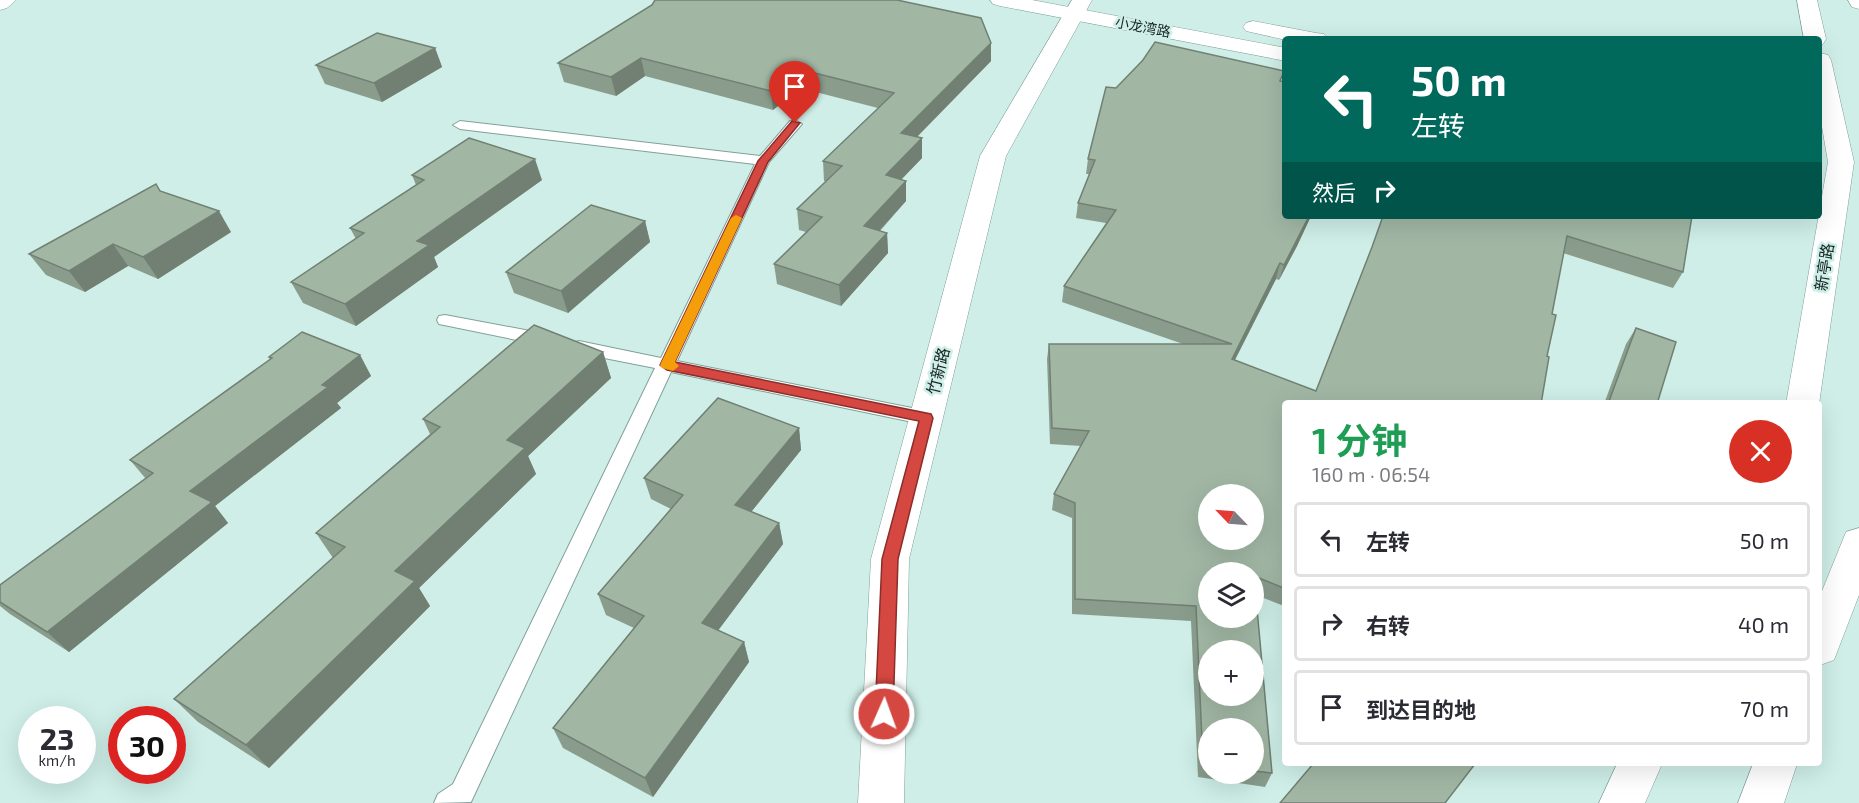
<!DOCTYPE html>
<html lang="zh">
<head>
<meta charset="utf-8">
<style>
	:root { --surface:#fff; --page:#f7f7f7; --text:#2b2b33; --muted:#7c7c81; --line:#e1e1e2 }
	body { margin:0; font-family:"Exo 2","Noto Sans SC",sans-serif; background:var(--page); color:var(--text); height:100vh; display:flex; flex-direction:column; font-size:22px; white-space:nowrap }
	* { box-sizing:border-box; margin:0 }
	p { font-size:20px; color:var(--muted) }
	.icon { flex:none; width:33px; height:33px; fill:none; stroke:currentColor; stroke-width:2; stroke-linecap:round; stroke-linejoin:round }
	.map { position:relative; flex:1; overflow:hidden }
	.details { position:absolute; left:1282px; top:400px; width:540px; height:366px; display:flex; flex-direction:column; background:var(--surface); border-radius:6px; box-shadow:0 6px 24px #0002 }
	.details>* { flex:none }
	.hud { position:absolute; left:1282px; top:36px; width:540px; height:183px; border-radius:6px; box-shadow:0 6px 24px #0002; background:#00695c; color:#fff; overflow:hidden }
	.needle { width:39px; rotate:295deg }
	.tools { position:absolute; left:1198px; top:484px; display:grid; gap:12px }
	.tools a { display:grid; place-items:center; width:66px; height:66px; border-radius:50%; background:var(--surface); box-shadow:0 6px 24px #0002; font-size:30px }
	.speed { position:absolute; left:18px; top:706px; display:flex; gap:12px; font-size:30px; font-weight:700; text-align:center }
	.speed>* { display:grid; place-content:center; width:78px; height:78px; border-radius:50%; background:var(--surface); box-shadow:0 6px 24px #0002; line-height:1 }
	.speed small { font-size:15px; font-weight:400 }
	.speed .limit { border:9px solid #d22; background:#fff; color:#111 }
	.pin { position:absolute; display:grid; place-items:center; width:51px; height:51px; color:#fff; margin:-62px -26px; border-radius:50% 50% 50% 0; rotate:-45deg; box-shadow:0 0 6px #0007 }
	.pin .icon { rotate:45deg }
	.me { position:absolute; width:66px; margin:-33px; rotate:2deg; stroke-linejoin:round; filter:drop-shadow(0 0 4px #0008) }
	.turn { display:flex; align-items:center; gap:21px; height:126px; padding:0 30px; font-size:27px }
	.turn .icon { width:78px; height:78px; stroke-width:2.5 }
	.turn b { display:block; font-size:42px; line-height:51px }
	.then { display:flex; align-items:center; height:57px; padding:0 30px; background:#0003; gap:12px; font-size:22px }
	.round { display:grid; place-items:center; flex:none; width:63px; height:63px; border-radius:32px; background:var(--page) }
	.head { display:flex; align-items:center; justify-content:space-between; height:102px; padding:0 30px }
	h1 { font-size:36px; font-weight:700; line-height:45px; color:#1e9e55 }
	ul { padding:0; list-style:none }
	li { display:flex; align-items:center; gap:18px; height:75px; margin:0 12px 9px; padding:0 18px; border:3px solid var(--line); border-radius:6px }
	li div { flex:1 }
	li b { display:block; font-size:22px }
	li em { font-style:normal }
	.map>svg:first-child { display:block }
	.lines { fill:none; stroke-linecap:round; stroke-linejoin:round }
	.lane-casing { stroke:#81a099; stroke-width:2 }
	.street-casing { stroke:#81a099; stroke-width:1 }
	.secondary-casing { stroke:#81a099; stroke-width:1 }
	.lane { fill:#fff; fill-rule:evenodd }
	.street { fill:#fff; fill-rule:evenodd }
	.secondary { fill:#fff; fill-rule:evenodd }
	.wall { fill:#8a9d8d; fill-rule:evenodd }
	.shaded-wall { fill:#718073 }
	.building { fill:#a1b7a4; stroke:#718073; stroke-width:1.5; fill-rule:evenodd }
	.route { fill:#d54741; stroke:#8a2e2a; stroke-width:1.5 }
	.slow { fill:#f59e0b }
	.labels { text-anchor:middle; stroke-width:5; stroke-linejoin:round; paint-order:stroke }
	.far-street-label { font-size:14px; fill:#162320; stroke:#ceeee7 }
	.street-label { font-size:16px; fill:#162320; stroke:#ceeee7 }
</style>
</head>
<body>
<div class="map">
<svg width="1859" height="803" viewBox="0 0 1859 803">
	<rect width="100%" height="100%" fill="#ceeee7"/>
	<g class="lines">
		<defs>
			<g id="lane">
				<polygon points="795,120 802,124 769,162 677,361 927,411 933,413 936,418 933,423 927,425 671,372 471,802 434,803 438,794 453,784 655,368 579,353 573,351 570,347 573,343 579,341 661,358 755,164 460,129 453,125 460,121 760,156 790,121"/>
				<polygon points="445,315 546,334 552,336 554,340 552,344 546,346 439,324 437,320 439,316"/>
			</g>
			<g id="street">
				<polygon points="0,0 16,0 7,8 0,10"/>
				<polygon points="1072,0 1092,0 1006,156 909,559 904,803 858,803 871,559 980,156"/>
			</g>
			<g id="secondary">
				<polygon points="990,0 1032,0 1286,48 1286,61 1000,6 993,4"/>
				<polygon points="1797,0 1817,0 1826,39 1823,44 1820,44 1820,39 1804,39"/>
				<polygon points="1848,0 1859,0 1859,9 1852,7"/>
				<polygon points="1253,21 1316,33 1324,34 1327,39 1286,40 1246,31 1243,27 1246,23"/>
				<polygon points="1820,53 1828,55 1831,60 1854,162 1819,404 1786,404 1828,162 1820,115"/>
				<polygon points="1859,528 1859,595 1834,660 1820,665 1820,596 1846,532"/>
				<polygon points="1617,764 1662,764 1645,803 1599,803"/>
				<polygon points="1753,764 1797,764 1784,803 1738,803"/>
			</g>
		</defs>
		<!-- lane casing -->
		<use href="#lane" class="lane-casing"/>
		<!-- street casing -->
		<use href="#street" class="street-casing"/>
		<!-- secondary casing -->
		<use href="#secondary" class="secondary-casing"/>
		<!-- lane -->
		<use href="#lane" class="lane"/>
		<!-- street -->
		<use href="#street" class="street"/>
		<!-- secondary -->
		<use href="#secondary" class="secondary"/>
	</g>
	<!-- wall -->
	<g class="wall">
		<polygon points="652,5 991,61 917,137 922,138 922,158 901,180 906,201 880,231 887,233 888,253 841,306 777,284 774,264 806,232 799,230 797,209 826,181 824,181 823,161 878,108 800,88 773,110 645,76 616,96 564,82 558,63"/>
		<polygon points="435,48 442,67 382,102 325,84 316,65"/>
		<path d="M1282,81L1286,216H1311L1297,246L1279,280L1276,279L1235,360L1316,391L1368,258L1692,216L1683,272L1673,288L1563,253L1552,314L1286,404V603L1284,606L1256,595L1272,773L1265,787L1198,777L1191,621L1072,614V518L1052,510L1054,494L1081,446L1050,444L1047,359L1049,344H1183L1062,302L1064,286L1106,223L1076,218L1078,203L1090,174H1086L1088,159L1116,88ZM1209,729H1254V774H1209Z"/>
		<polygon points="412,175 542,180 434,257 438,267 356,326 303,303 291,282 356,239 350,228 416,185"/>
		<polygon points="161,191 231,232 158,279 128,266 85,292 46,275 29,254"/>
		<polygon points="645,221 650,242 568,313 514,293 506,272"/>
		<polygon points="1636,328 1657,404 1604,404 1626,344"/>
		<polygon points="603,352 611,378 528,456 536,474 419,588 430,606 269,768 198,722 174,699 333,558 316,533 430,434 423,419"/>
		<polygon points="360,355 371,376 337,403 341,408 215,506 228,523 69,652 10,614 0,606 0,585 146,479 130,460 270,360 269,357"/>
		<polygon points="799,428 801,450 751,512 779,523 783,544 718,630 744,642 749,662 653,797 563,748 553,728 634,628 606,615 598,594 671,509 651,499 644,478"/>
	</g>
	<!-- shaded-wall -->
	<g class="shaded-wall">
		<polygon points="991,43 991,61 902,152 901,133"/>
		<polygon points="435,48 442,67 382,102 374,83"/>
		<polygon points="641,58 645,76 616,96 611,77"/>
		<polygon points="799,69 800,88 773,110 771,91"/>
		<polygon points="922,138 922,158 886,195 886,175"/>
		<polygon points="535,159 542,180 434,257 438,267 356,326 345,304 417,241"/>
		<polygon points="906,181 906,201 865,246 864,226"/>
		<polygon points="219,211 231,232 158,279 143,257"/>
		<polygon points="1309,216 1311,216 1297,246 1279,280 1284,265"/>
		<polygon points="645,221 650,242 568,313 561,291"/>
		<polygon points="887,233 888,253 841,306 839,285"/>
		<polygon points="113,244 128,266 85,292 69,271"/>
		<polygon points="1280,263 1276,279 1227,375 1232,359"/>
		<polygon points="603,352 611,378 528,456 536,474 419,588 430,606 269,768 246,745 507,440"/>
		<polygon points="360,355 371,376 337,403 341,408 215,506 228,523 69,652 47,632 190,491"/>
		<polygon points="799,428 801,450 739,527 735,505"/>
		<polygon points="779,523 783,544 708,644 702,623"/>
		<polygon points="744,642 749,662 653,797 645,778"/>
	</g>
	<!-- building -->
	<g class="building">
		<polygon points="655,0 897,0 981,18 991,43 901,133 922,138 886,175 906,181 864,226 887,233 839,285 774,264 822,217 797,209 842,166 823,161 894,93 799,69 771,91 641,58 611,77 558,63 652,5"/>
		<polygon points="377,33 435,48 374,83 316,65"/>
		<path d="M1155,42L1284,71L1280,81L1286,82V216H1309L1284,265L1280,263L1232,359L1316,391L1372,247L1383,216H1692L1683,272L1567,236L1552,314L1556,315L1547,356L1549,357L1541,404H1286V589L1254,576L1272,773L1254,771V729H1209V764L1203,763L1196,606L1075,599V503L1054,494L1089,431L1052,428L1049,344H1232L1064,286L1116,210L1078,203L1095,160L1088,159L1106,87L1116,88L1143,60ZM1209,495H1254V540H1209ZM1209,573H1254V618H1209ZM1209,651H1254V696H1209Z"/>
		<polygon points="469,138 535,159 417,241 429,245 345,304 291,282 364,233 350,228 424,180 412,175"/>
		<polygon points="156,184 160,191 219,211 143,257 113,244 69,271 29,254"/>
		<polygon points="591,205 645,221 561,291 506,272"/>
		<polygon points="534,325 603,352 507,440 525,448 395,571 415,581 246,745 174,699 345,547 316,533 440,427 423,419"/>
		<polygon points="1636,328 1676,342 1657,404 1608,404"/>
		<polygon points="302,332 360,355 322,385 328,387 190,491 212,502 47,632 0,602 0,585 153,473 130,460 272,358 269,357"/>
		<polygon points="718,398 799,428 735,505 779,523 702,623 744,642 645,778 553,728 644,616 598,594 683,495 644,478"/>
		<polygon points="1313,764 1475,764 1445,803 1280,803"/>
	</g>
	<!-- route -->
	<polygon class="route" points="792,121 800,123 768,162 675,362 931,414 933,418 898,559 893,714 890,720 884,723 878,720 875,714 882,559 919,421 667,370 660,365 758,161"/>
	<!-- slow -->
	<polygon class="slow" points="736,215 742,218 675,362 679,366 673,371 662,368 660,365 731,218"/>
	<g class="labels">
		<!-- far-street labels -->
		<g class="far-street-label">
			<text transform="translate(1143 27) rotate(11)" y="5">小龙湾路</text>
		</g>
		<!-- street labels -->
		<g class="street-label">
			<text transform="translate(1824 267) rotate(-81)" y="6">新亭路</text>
			<text transform="translate(938 371) rotate(-76)" y="6">竹新路</text>
		</g>
	</g>
</svg>
<div class="tools">
<a><svg class="needle" viewBox="-14 -14 28 28"><path d="M0-13l5 13h-10z" fill="#e53935"/><path d="M0 13l5-13h-10z" fill="#7c7c81"/></svg></a>
<a><svg class="icon" aria-label="layers" viewBox="0 0 24 24"><path d="M12 4l9 5-9 5-9-5zM3 14l9 5 9-5"/></svg></a>
<a>+</a>
<a>−</a>
</div>
<div class="speed"><div>23<small>km/h</small></div><div class="limit">30</div></div>
<div class="pin" style="left:795px;top:123px;background:#d93025"><svg class="icon" aria-label="arrive" viewBox="0 0 24 24"><path d="M6 21V4h12l-3 4 3 4H6"/></svg></div>
<svg class="me" style="left:884px;top:714px" viewBox="-20 -20 40 40"><circle r="17" fill="#d54741" stroke="#fff" stroke-width="3"/><path d="M0-11L8 9 0 5-8 9z" fill="#fff"/></svg>
<div class="hud">
<div class="turn"><svg class="icon" aria-label="left" viewBox="0 0 24 24"><path d="M17 20v-9H6M10 6l-5 5 5 5"/></svg><div><b>50 m</b>左转</div></div>
<div class="then">然后<svg class="icon" aria-label="right" viewBox="0 0 24 24"><path d="M7 20v-9h11M14 6l5 5-5 5"/></svg></div>
</div>
<section class="details">
<div class="head"><div><h1>1 分钟</h1><p>160 m · 06:54</p></div><a class="round" style="background:#d93025;color:#fff"><svg class="icon" aria-label="close" viewBox="0 0 24 24"><path d="M6 6l12 12M18 6L6 18"/></svg></a></div>
<ul>
<li><svg class="icon" aria-label="left" viewBox="0 0 24 24"><path d="M17 20v-9H6M10 6l-5 5 5 5"/></svg><div><b>左转</b></div><em>50 m</em></li>
<li><svg class="icon" aria-label="right" viewBox="0 0 24 24"><path d="M7 20v-9h11M14 6l5 5-5 5"/></svg><div><b>右转</b></div><em>40 m</em></li>
<li><svg class="icon" aria-label="arrive" viewBox="0 0 24 24"><path d="M6 21V4h12l-3 4 3 4H6"/></svg><div><b>到达目的地</b></div><em>70 m</em></li>
</ul>
</section>
</div>
</body>
</html>
